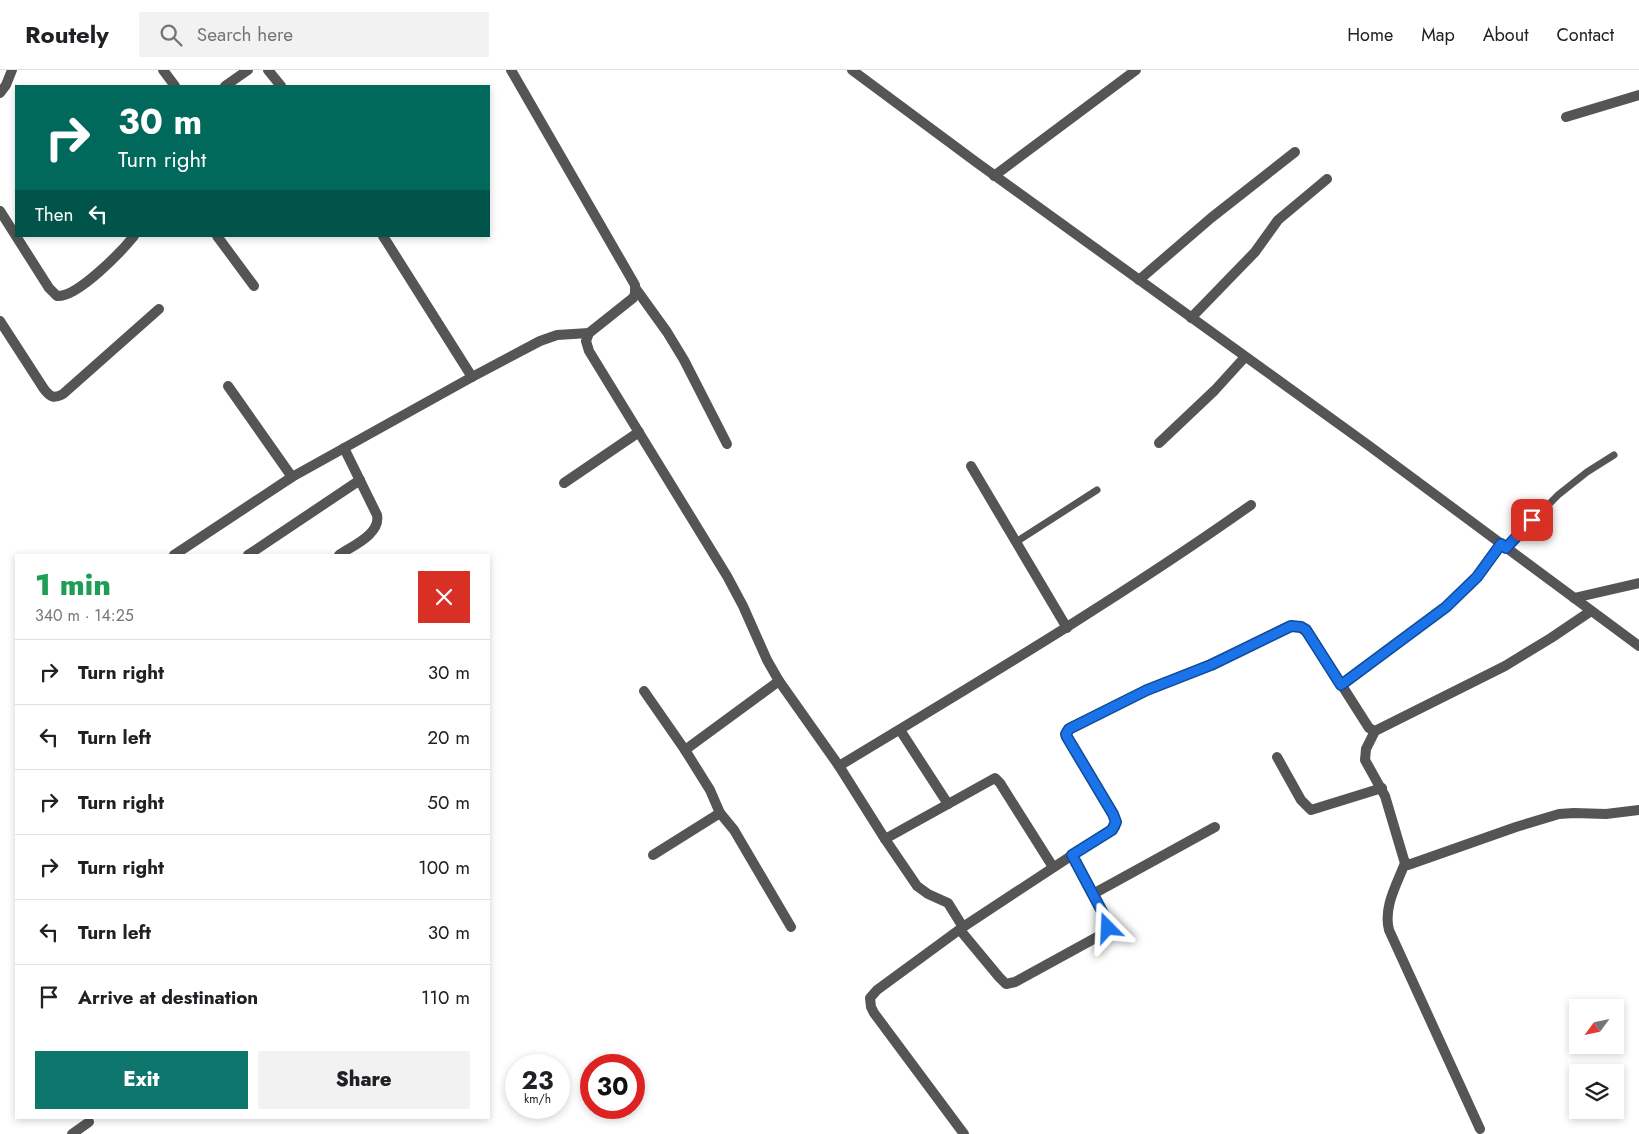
<!DOCTYPE html>
<html lang="en">
<head>
<meta charset="utf-8">
<style>
	:root { --surface:#fff; --page:#f2f2f2; --text:#202124; --muted:#757577; --line:#e0e0e0; --accent:#0f766e }
	body { margin:0; font-family:Jost,sans-serif; background:var(--page); color:var(--text); height:100vh; display:flex; flex-direction:column; font-size:19px; white-space:nowrap }
	* { box-sizing:border-box; margin:0 }
	p { font-size:16px; color:var(--muted) }
	.icon { flex:none; width:28px; height:28px; fill:none; stroke:currentColor; stroke-width:2; stroke-linecap:round; stroke-linejoin:round }
	.map { position:relative; flex:1; overflow:hidden }
	.panel { position:absolute; left:15px; top:484px; width:475px; height:565px; display:flex; flex-direction:column; background:var(--surface); border-radius:0px; box-shadow:0 2px 8px #0003 }
	.panel>* { flex:none }
	.top-card { position:absolute; left:15px; top:15px; width:475px; height:152px; border-radius:0px; box-shadow:0 2px 8px #0003; background:#00695c; color:#fff; overflow:hidden }
	.needle { width:32px; rotate:237deg }
	.tools { position:absolute; left:1569px; top:929px; display:grid; gap:10px }
	.tools a { display:grid; place-items:center; width:55px; height:55px; border-radius:0px; background:var(--surface); box-shadow:0 2px 8px #0003; font-size:25px }
	.speed { position:absolute; left:505px; top:984px; display:flex; gap:10px; font-size:25px; font-weight:700; text-align:center }
	.speed>* { display:grid; place-content:center; width:65px; height:65px; border-radius:50%; background:var(--surface); box-shadow:0 2px 8px #0003; line-height:1 }
	.speed small { font-size:12px; font-weight:400 }
	.speed .limit { border:8px solid #d22; background:#fff; color:#111 }
	.pin { position:absolute; display:grid; place-items:center; width:42px; height:42px; color:#fff; margin:-21px; border-radius:10px; box-shadow:0 2px 8px #0006 }
	.me { position:absolute; width:55px; margin:-28px; rotate:339deg; stroke-linejoin:round; filter:drop-shadow(0 0 4px #0008) }
	.turn { display:flex; align-items:center; gap:18px; height:105px; padding:0 20px; font-size:22px }
	.turn .icon { width:65px; height:65px; stroke-width:2.5 }
	.turn b { display:block; font-size:35px; line-height:42px }
	.then { display:flex; align-items:center; height:48px; padding:0 20px; background:#0003; gap:10px; font-size:19px }
	.round { display:grid; place-items:center; flex:none; width:52px; height:52px; border-radius:0px; background:var(--page) }
	.summary { display:flex; align-items:center; justify-content:space-between; height:85px; padding:0 20px }
	h1 { font-size:30px; font-weight:800; line-height:38px; color:#1e9e55 }
	.button { display:flex; gap:10px; margin-top:auto; padding:10px 20px }
	.button a { flex:1; height:58px; border-radius:0px; background:var(--accent); color:#fff; font-size:20px; font-weight:800; line-height:58px; text-align:center }
	.button a+a { background:var(--page); color:var(--text) }
	ul { padding:0; list-style:none }
	li { display:flex; align-items:center; gap:15px; height:65px; padding:0 20px; border-top:1px solid var(--line) }
	li div { flex:1 }
	li b { display:block; font-size:19px }
	li em { font-style:normal }
	header { display:flex; align-items:center; gap:30px; box-sizing:border-box; height:70px; padding:0 25px; background:var(--surface); border-bottom:1px solid var(--line) }
	header strong { font-size:24px }
	nav { display:flex; gap:28px; margin-inline-start:auto; font-size:18px }
	.search { width:350px; height:45px; background:var(--page); display:flex; align-items:center; gap:12px; box-sizing:border-box; padding:0 18px; border-radius:0px; color:var(--muted); font-size:19px }
	.map>svg:first-child { display:block }
	.lines { fill:none; stroke-linecap:round; stroke-linejoin:round }
	.service { stroke:#555; stroke-width:7 }
	.minor { stroke:#555; stroke-width:10 }
	.tertiary { stroke:#555; stroke-width:10 }
	.route-casing { stroke:#114b97; stroke-width:12 }
	.route { stroke:#1a73e8; stroke-width:9 }
</style>
</head>
<body>
<header>
<strong>Routely</strong>
<div class="search"><svg class="icon" aria-label="search" viewBox="0 0 24 24"><circle cx="10" cy="10" r="6"/><path d="M15 15l6 6"/></svg>Search here</div>
<nav><a>Home</a><a>Map</a><a>About</a><a>Contact</a></nav>
</header>
<div class="map">
<svg width="1639" height="1064" viewBox="0 0 1639 1064">
	<rect width="100%" height="100%" fill="#fff"/>
	<g class="lines">
		<!-- service -->
		<g class="service">
			<polyline points="1016,472 1097,420"/>
			<polyline points="1506,478 1558,425 1587,402 1614,385"/>
		</g>
		<!-- minor -->
		<g class="minor">
			<polyline points="163,0 175,16"/>
			<polyline points="268,0 281,16"/>
			<polyline points="511,0 635,215 635,224 633,228 589,263 586,271 589,281 727,506 743,536 767,590 779,611 839,696 885,769 917,816 928,824 948,833 963,857"/>
			<polyline points="225,16 248,0"/>
			<polyline points="0,23 6,15 12,0"/>
			<polyline points="1566,47 1639,25"/>
			<polyline points="994,106 1136,0"/>
			<path d="M0,141L49,218L57,226C77,228 122,181 134,166"/>
			<polyline points="217,166 254,216"/>
			<polyline points="383,166 472,307"/>
			<polyline points="1139,210 1211,148 1295,82"/>
			<polyline points="636,219 667,262 684,290 727,374"/>
			<polyline points="1191,248 1255,182 1278,150 1327,109"/>
			<path d="M0,251L44,319C50,327 54,329 63,324L159,239"/>
			<polyline points="228,316 292,407"/>
			<polyline points="1159,373 1215,320 1245,287"/>
			<polyline points="971,396 1067,558"/>
			<polyline points="564,413 639,362"/>
			<polyline points="174,485 292,407 472,307 540,271 557,265 589,263"/>
			<polyline points="248,485 360,410"/>
			<path d="M339,485C352,476 381,464 377,445L344,378"/>
			<polyline points="1574,528 1639,513"/>
			<polyline points="1341,615 1446,537 1477,507 1501,474"/>
			<polyline points="644,621 685,680 710,720 720,743 734,760 791,857"/>
			<polyline points="900,660 948,734"/>
			<polyline points="1375,661 1366,679 1365,690 1385,726 1404,790 1408,795 1516,757 1559,744 1574,743 1606,744 1639,740"/>
			<polyline points="685,680 779,611"/>
			<polyline points="1277,687 1301,730 1311,740 1382,718"/>
			<path d="M839,696C978,612 1118,529 1251,435"/>
			<polyline points="885,769 995,708 1000,713 1053,797"/>
			<polyline points="653,785 720,743"/>
			<path d="M1405,793C1397,814 1383,837 1389,860L1480,1059"/>
			<polyline points="1093,824 1215,757"/>
			<polyline points="960,860 999,907 1006,914 1015,912 1099,866 1107,858 1108,853 1072,785"/>
			<polyline points="72,1064 89,1052"/>
			<path d="M964,1064L874,943L871,937L870,928L877,920L963,857L1115,757L1116,752L1113,743L1067,667V661L1072,657L1147,620L1226,588L1285,558C1297,554 1303,557 1311,567L1369,658L1375,661L1505,596L1551,568L1591,541"/>
		</g>
		<!-- tertiary -->
		<polyline class="tertiary" points="852,0 976,92 1368,375 1639,576"/>
	</g>
	<g class="lines">
		<defs>
			<polyline id="route" points="1108,858 1108,853 1105,847 1072,785 1112,760 1116,752 1113,744 1067,667 1066,664 1069,659 1147,620 1211,595 1291,556 1301,557 1306,560 1341,615 1446,537 1477,507 1501,474 1506,478 1532,450"/>
		</defs>
		<!-- route casing -->
		<use href="#route" class="route-casing"/>
		<!-- route -->
		<use href="#route" class="route"/>
	</g>
</svg>
<div class="tools">
<a><svg class="needle" viewBox="-14 -14 28 28"><path d="M0-13l5 13h-10z" fill="#e53935"/><path d="M0 13l5-13h-10z" fill="#757577"/></svg></a>
<a><svg class="icon" aria-label="layers" viewBox="0 0 24 24"><path d="M12 4l9 5-9 5-9-5zM3 14l9 5 9-5"/></svg></a>
</div>
<div class="speed"><div>23<small>km/h</small></div><div class="limit">30</div></div>
<div class="pin" style="left:1532px;top:450px;background:#d93025"><svg class="icon" aria-label="arrive" viewBox="0 0 24 24"><path d="M6 21V4h12l-3 4 3 4H6"/></svg></div>
<svg class="me" style="left:1108px;top:858px" viewBox="-20 -20 40 40"><path d="M0-17L14 15 0 8-14 15z" fill="#1a73e8" stroke="#fff" stroke-width="4"/></svg>
<div class="top-card">
<div class="turn"><svg class="icon" aria-label="right" viewBox="0 0 24 24"><path d="M7 20v-9h11M14 6l5 5-5 5"/></svg><div><b>30 m</b>Turn right</div></div>
<div class="then">Then<svg class="icon" aria-label="left" viewBox="0 0 24 24"><path d="M17 20v-9H6M10 6l-5 5 5 5"/></svg></div>
</div>
<section class="panel">
<div class="summary"><div><h1>1 min</h1><p>340 m · 14:25</p></div><a class="round" style="background:#d93025;color:#fff"><svg class="icon" aria-label="close" viewBox="0 0 24 24"><path d="M6 6l12 12M18 6L6 18"/></svg></a></div>
<ul>
<li><svg class="icon" aria-label="right" viewBox="0 0 24 24"><path d="M7 20v-9h11M14 6l5 5-5 5"/></svg><div><b>Turn right</b></div><em>30 m</em></li>
<li><svg class="icon" aria-label="left" viewBox="0 0 24 24"><path d="M17 20v-9H6M10 6l-5 5 5 5"/></svg><div><b>Turn left</b></div><em>20 m</em></li>
<li><svg class="icon" aria-label="right" viewBox="0 0 24 24"><path d="M7 20v-9h11M14 6l5 5-5 5"/></svg><div><b>Turn right</b></div><em>50 m</em></li>
<li><svg class="icon" aria-label="right" viewBox="0 0 24 24"><path d="M7 20v-9h11M14 6l5 5-5 5"/></svg><div><b>Turn right</b></div><em>100 m</em></li>
<li><svg class="icon" aria-label="left" viewBox="0 0 24 24"><path d="M17 20v-9H6M10 6l-5 5 5 5"/></svg><div><b>Turn left</b></div><em>30 m</em></li>
<li><svg class="icon" aria-label="arrive" viewBox="0 0 24 24"><path d="M6 21V4h12l-3 4 3 4H6"/></svg><div><b>Arrive at destination</b></div><em>110 m</em></li>
</ul>
<div class="button"><a>Exit</a><a>Share</a></div>
</section>
</div>
</body>
</html>
